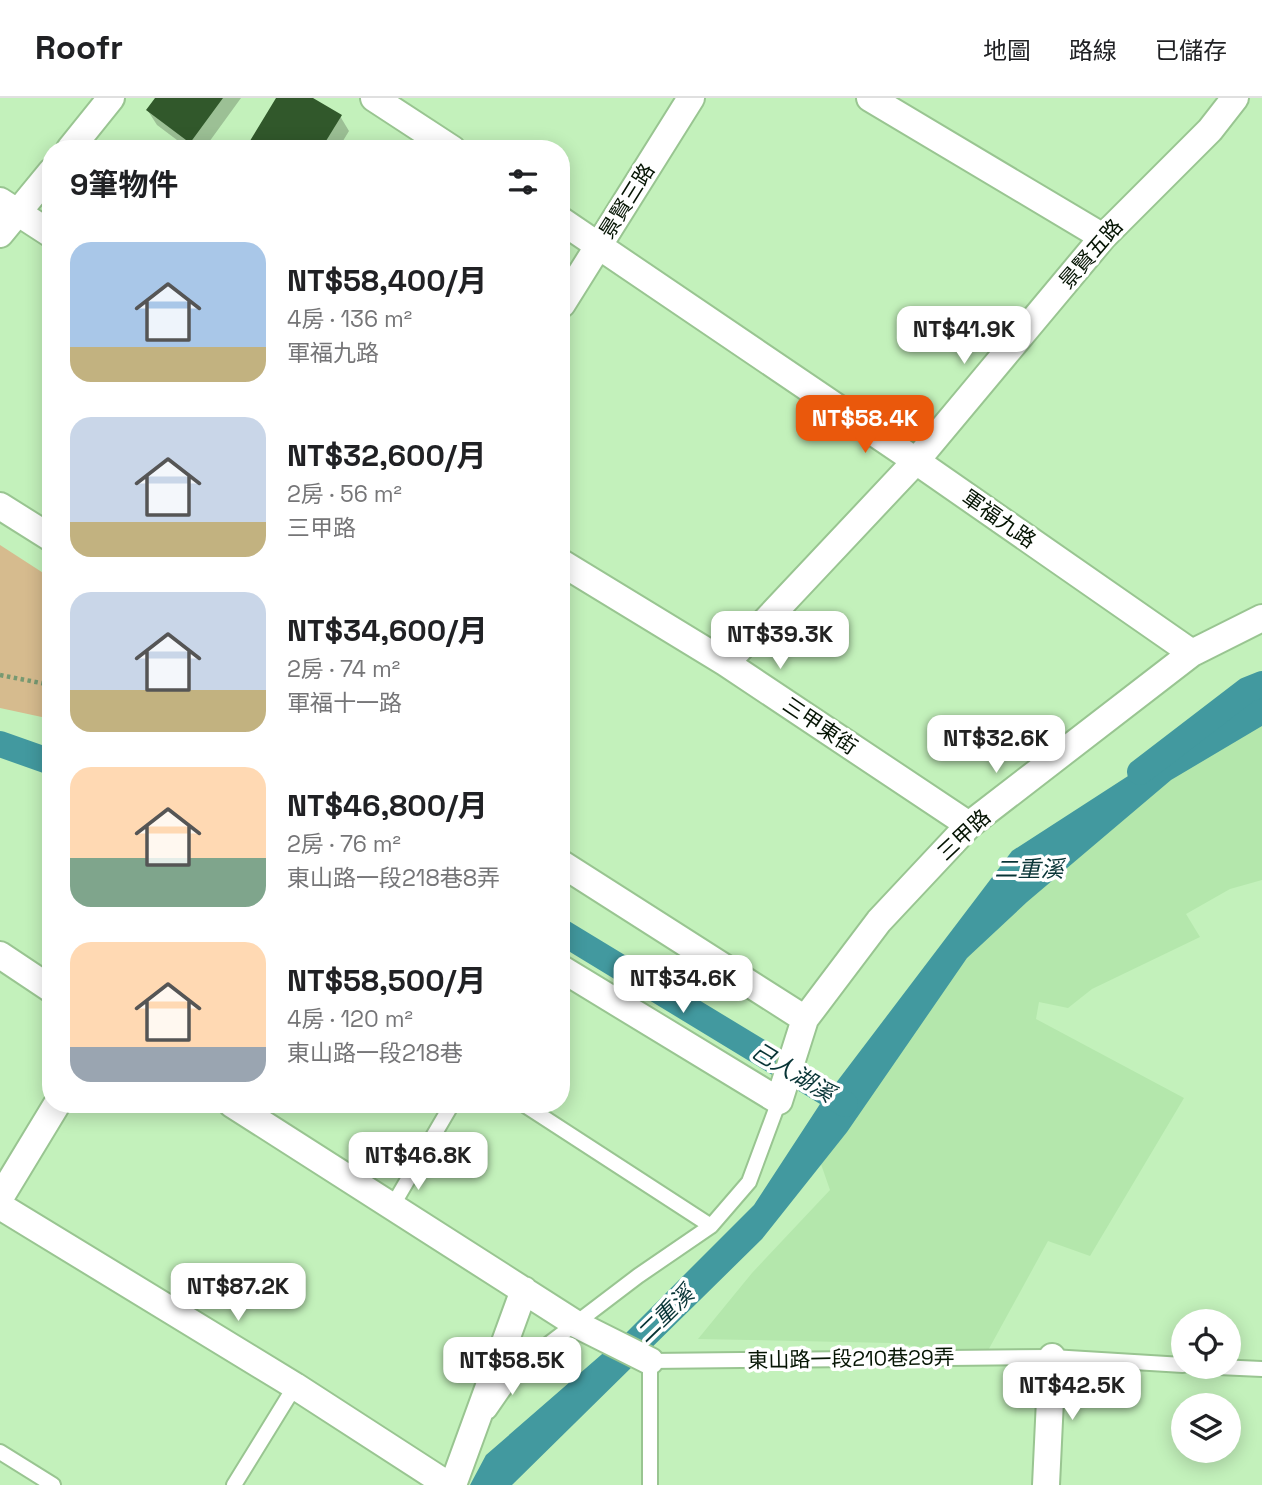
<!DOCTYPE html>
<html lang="zh-TW">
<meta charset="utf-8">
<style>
:root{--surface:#fff;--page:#f6f6f6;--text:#202124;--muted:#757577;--line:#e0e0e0;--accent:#ea580c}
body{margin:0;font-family:"Space Grotesk","Noto Sans TC",sans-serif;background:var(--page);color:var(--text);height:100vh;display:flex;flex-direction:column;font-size:26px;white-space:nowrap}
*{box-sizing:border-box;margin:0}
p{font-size:23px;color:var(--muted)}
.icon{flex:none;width:38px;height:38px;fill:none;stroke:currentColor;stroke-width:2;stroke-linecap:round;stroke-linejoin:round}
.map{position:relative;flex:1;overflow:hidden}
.sheet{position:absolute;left:42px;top:42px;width:528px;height:973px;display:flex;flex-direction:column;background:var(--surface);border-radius:28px;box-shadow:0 4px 18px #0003}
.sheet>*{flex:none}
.controls{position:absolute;left:1171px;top:1211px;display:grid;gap:14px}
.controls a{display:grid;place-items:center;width:70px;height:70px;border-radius:50%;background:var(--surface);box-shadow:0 4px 18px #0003;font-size:35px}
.price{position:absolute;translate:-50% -60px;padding:0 16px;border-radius:14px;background:#fff;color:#222;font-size:23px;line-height:46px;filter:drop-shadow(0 2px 4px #0008)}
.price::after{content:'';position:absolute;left:50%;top:42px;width:21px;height:16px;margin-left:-10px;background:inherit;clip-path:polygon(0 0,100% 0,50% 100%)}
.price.active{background:var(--accent);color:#fff}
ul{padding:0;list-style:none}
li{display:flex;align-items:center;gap:21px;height:175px;padding:0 28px}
li span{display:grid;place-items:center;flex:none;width:196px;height:140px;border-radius:21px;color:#555}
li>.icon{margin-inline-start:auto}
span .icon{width:84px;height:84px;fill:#fffc;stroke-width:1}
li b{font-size:30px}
h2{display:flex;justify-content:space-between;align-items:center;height:84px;padding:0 28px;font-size:30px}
header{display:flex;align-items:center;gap:42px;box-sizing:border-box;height:98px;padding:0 35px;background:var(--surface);border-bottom:2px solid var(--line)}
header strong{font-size:33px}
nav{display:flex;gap:38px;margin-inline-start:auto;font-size:24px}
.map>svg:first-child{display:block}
.built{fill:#b4e7ac}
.green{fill:#d6bb8e}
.water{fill:#42999f}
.shadow{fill:#0003}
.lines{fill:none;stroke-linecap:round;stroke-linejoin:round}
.canal{stroke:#42999f;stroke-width:26}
.building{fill:#31582b}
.service-casing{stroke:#99c591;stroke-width:18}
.minor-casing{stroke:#99c591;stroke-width:30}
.path{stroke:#779971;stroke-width:4.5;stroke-dasharray:3.5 3.5;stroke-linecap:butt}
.service{stroke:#fff;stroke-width:14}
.minor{stroke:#fff;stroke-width:26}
.labels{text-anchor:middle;stroke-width:7;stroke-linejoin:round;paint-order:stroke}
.street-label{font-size:21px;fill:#051403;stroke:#fff}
.water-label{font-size:23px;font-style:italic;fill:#083436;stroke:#fff}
</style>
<header>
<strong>Roofr</strong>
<nav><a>地圖</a><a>路線</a><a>已儲存</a></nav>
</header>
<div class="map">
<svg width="1262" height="1387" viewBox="0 0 1262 1387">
<rect width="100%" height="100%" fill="#c3f1bb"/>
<path class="built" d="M1262 605V782L1230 791 1186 816 1200 839 1092 891 1068 910 1039 904 1036 921 1184 1000 1090 1158 1048 1143 985 1258 891 1245 698 1241 752 1175 830 1092 814 1046 938 859Z"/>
<path class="green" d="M0 447 51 480V621L0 610Z"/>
<path class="water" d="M1262 596V628L1171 682 1027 804 967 860 847 1034 762 1141 512 1387H470L486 1357 624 1237 754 1107 820 1006 1012 753 1159 658Z"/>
<path class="shadow" d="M157 0H241L204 51H189L157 27 148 13Z
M278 0H310L340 18 349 33 338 51H247Z"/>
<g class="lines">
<path class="canal" d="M0 646 51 664
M1140 674 1247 592 1262 586
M562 834 845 1006"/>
</g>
<path class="building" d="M155 0H223L190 45 146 12Z
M276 0H313L342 17 321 51H245Z"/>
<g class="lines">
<g class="service-casing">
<path id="service" d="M523 1006 711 1128
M393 1107 452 1006
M1218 1269 1262 1271
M489 1313 521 1267 638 1178 711 1128 749 1084 779 1003
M0 1354 53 1387
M234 1387 295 1288
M650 1387V1263L1052 1259 1183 1267"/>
</g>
<g class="minor-casing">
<path id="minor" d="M374 0 452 51
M870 0 1103 139
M70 51 111 0
M0 103 51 136
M562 123 916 363 1192 555
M0 136 51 74
M562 206 691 0
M0 408 51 440
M562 465 726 565 969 727
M726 565 916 363 1103 139 1210 32 1235 0
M562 766 805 921
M0 857 51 891
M562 871 779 1003 805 921 879 823 969 727 1192 555 1262 520
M232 1006 576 1226 650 1263
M0 1100 57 1006
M0 1108 295 1288 448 1387
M453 1387 524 1192
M1046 1387 1052 1259"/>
</g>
<path class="path" d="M0 577 51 587"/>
<use href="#service" class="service"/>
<use href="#minor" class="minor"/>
</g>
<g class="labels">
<g class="street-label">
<text transform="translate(627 103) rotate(-58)" y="7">景賢三路</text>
<text transform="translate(1091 156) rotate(-49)" y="7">景賢五路</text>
<text transform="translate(999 421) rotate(35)" y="7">軍福九路</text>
<text transform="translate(820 628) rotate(34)" y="7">三甲東街</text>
<text transform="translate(964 737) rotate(-43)" y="7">三甲路</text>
<text transform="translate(851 1261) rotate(-1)" y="7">東山路一段210巷29弄</text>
</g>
<g class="water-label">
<text x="1029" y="779">二重溪</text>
<text transform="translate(793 974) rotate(31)" y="8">己人湖溪</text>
<text transform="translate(665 1216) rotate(-44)" y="8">二重溪</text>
</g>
</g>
</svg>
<div class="controls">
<a><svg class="icon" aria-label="locate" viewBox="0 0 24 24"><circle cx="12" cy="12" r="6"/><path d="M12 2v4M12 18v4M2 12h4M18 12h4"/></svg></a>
<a><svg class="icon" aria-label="layers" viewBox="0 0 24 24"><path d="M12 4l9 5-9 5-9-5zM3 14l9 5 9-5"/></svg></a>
</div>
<b class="price" style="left:964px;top:268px">NT$41.9K</b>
<b class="price active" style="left:865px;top:357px">NT$58.4K</b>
<b class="price" style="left:780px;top:573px">NT$39.3K</b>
<b class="price" style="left:996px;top:677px">NT$32.6K</b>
<b class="price" style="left:683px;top:917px">NT$34.6K</b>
<b class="price" style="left:418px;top:1094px">NT$46.8K</b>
<b class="price" style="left:238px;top:1225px">NT$87.2K</b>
<b class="price" style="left:512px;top:1299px">NT$58.5K</b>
<b class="price" style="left:1072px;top:1324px">NT$42.5K</b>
<section class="sheet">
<h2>9筆物件<svg class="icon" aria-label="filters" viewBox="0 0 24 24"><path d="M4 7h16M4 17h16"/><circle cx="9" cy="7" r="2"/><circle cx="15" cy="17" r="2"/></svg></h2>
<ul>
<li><span style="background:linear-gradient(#a9c7e8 75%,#c2b280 0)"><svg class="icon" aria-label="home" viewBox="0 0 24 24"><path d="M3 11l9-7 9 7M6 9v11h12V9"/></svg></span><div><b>NT$58,400/月</b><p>4房 · 136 m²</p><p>軍福九路</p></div></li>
<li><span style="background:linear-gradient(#c9d6e8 75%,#c2b280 0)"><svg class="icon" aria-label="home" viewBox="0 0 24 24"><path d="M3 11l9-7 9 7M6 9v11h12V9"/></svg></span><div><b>NT$32,600/月</b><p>2房 · 56 m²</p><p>三甲路</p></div></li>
<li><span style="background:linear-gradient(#c9d6e8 70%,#c2b280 0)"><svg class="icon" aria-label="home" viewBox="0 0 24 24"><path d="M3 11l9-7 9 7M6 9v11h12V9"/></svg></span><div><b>NT$34,600/月</b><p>2房 · 74 m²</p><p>軍福十一路</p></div></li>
<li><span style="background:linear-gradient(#ffd9b3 65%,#7fa58c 0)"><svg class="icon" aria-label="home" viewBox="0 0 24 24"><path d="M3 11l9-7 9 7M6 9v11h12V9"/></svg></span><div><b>NT$46,800/月</b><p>2房 · 76 m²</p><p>東山路一段218巷8弄</p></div></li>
<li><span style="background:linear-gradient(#ffd9b3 75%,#9aa5b1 0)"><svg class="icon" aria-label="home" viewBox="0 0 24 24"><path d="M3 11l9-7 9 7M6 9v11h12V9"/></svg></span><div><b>NT$58,500/月</b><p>4房 · 120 m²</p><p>東山路一段218巷</p></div></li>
</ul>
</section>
</div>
